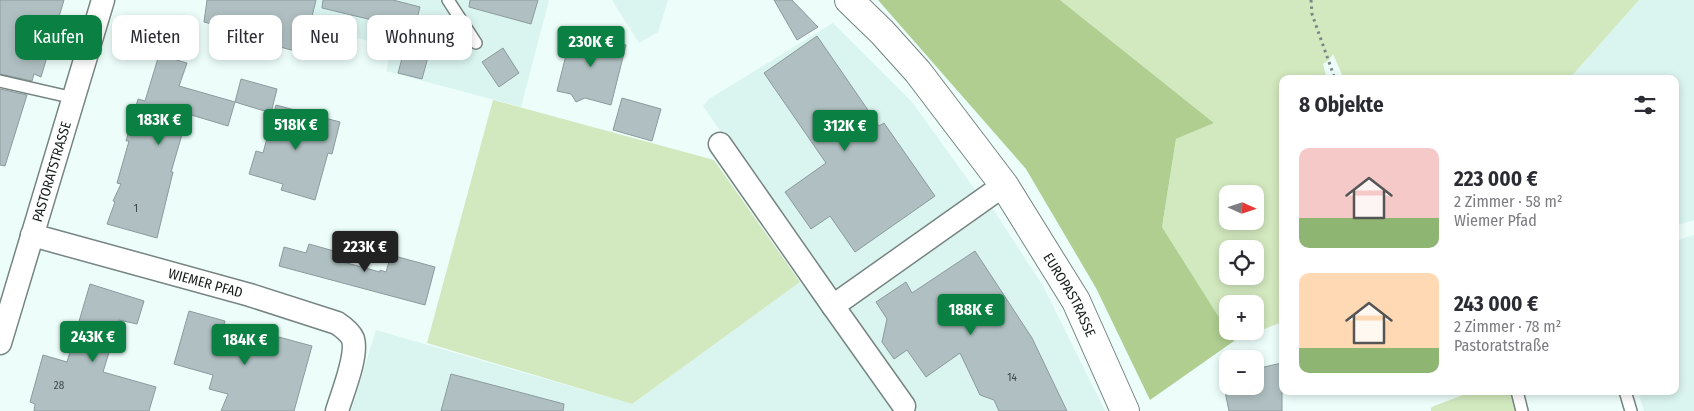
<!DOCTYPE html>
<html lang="de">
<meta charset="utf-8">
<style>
:root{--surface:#fff;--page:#f2f2f3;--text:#2b2b33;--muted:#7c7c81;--accent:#0b8043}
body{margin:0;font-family:"Fira Sans Condensed",sans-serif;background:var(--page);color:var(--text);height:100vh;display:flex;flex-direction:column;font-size:19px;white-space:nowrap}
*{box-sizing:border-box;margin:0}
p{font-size:16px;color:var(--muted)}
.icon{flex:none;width:28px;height:28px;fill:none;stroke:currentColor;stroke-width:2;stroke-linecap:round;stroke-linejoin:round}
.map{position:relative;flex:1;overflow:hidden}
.drawer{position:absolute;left:1279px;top:75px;width:400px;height:320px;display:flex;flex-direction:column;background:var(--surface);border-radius:10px;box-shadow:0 2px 8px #0003}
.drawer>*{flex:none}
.banner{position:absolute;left:15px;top:15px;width:475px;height:45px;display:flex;gap:10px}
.needle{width:32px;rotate:93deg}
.buttons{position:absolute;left:1219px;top:185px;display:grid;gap:10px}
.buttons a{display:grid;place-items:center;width:45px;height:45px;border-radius:10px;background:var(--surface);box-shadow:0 2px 8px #0003;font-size:25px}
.price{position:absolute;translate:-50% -42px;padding:0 11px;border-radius:5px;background:var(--accent);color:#fff;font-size:16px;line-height:32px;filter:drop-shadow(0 1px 2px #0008)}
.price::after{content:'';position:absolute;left:50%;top:30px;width:15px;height:11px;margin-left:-8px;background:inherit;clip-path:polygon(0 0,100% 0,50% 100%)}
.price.on{background:#222;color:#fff}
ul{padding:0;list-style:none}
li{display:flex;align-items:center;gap:15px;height:125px;padding:0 20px}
li span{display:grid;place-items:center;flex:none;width:140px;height:100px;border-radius:10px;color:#555}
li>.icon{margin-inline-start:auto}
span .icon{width:60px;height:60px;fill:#fffc;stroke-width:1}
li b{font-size:21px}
h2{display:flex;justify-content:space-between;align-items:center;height:60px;padding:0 20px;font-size:21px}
.chip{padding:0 18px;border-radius:10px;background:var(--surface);box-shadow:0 2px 8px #0003;font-size:18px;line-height:45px}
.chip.on{background:var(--accent);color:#fff}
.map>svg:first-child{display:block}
.built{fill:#daf4ef}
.green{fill:#d2e8be;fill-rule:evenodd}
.forest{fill:#afce90}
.building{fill:#b0c0c2;stroke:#8b9a9d}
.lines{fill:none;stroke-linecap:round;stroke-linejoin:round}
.lane-casing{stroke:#768582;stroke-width:14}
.street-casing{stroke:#768582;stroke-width:25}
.secondary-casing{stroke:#768582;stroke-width:30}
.path{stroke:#7c8785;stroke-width:3;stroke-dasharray:2.5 4;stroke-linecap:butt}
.lane{stroke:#fff;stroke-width:11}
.street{stroke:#fff;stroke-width:22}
.secondary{stroke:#fff;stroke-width:28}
.labels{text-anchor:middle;stroke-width:4.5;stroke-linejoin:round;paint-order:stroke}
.number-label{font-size:11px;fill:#3d4646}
.street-label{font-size:14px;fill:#171d1c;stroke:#fff}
</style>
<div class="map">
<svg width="1694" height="411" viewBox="0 0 1694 411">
<rect width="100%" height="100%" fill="#ecfdfa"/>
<path class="built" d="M206 0H549L521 107 386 71 392 47Z
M612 0H668L658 32 639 43Z
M1639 0H1694V220L1675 226V79H1569Z
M833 23 912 102 976 191 834 294 703 106 709 99Z
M991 206 1043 286 1105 411H351L376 330 632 404 800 282 828 317Z
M1694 235V411H1644L1638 391H1675V241Z"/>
<path class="green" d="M1060 0H1639L1569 79H1344L1333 54 1329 60 1323 64 1327 79H1282V322L1234 341 1228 331H1255V304H1228L1227 330 1162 227 1176 139 1214 123ZM1228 194H1255V221H1228ZM1228 249H1255V276H1228Z
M493 100 714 160 800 282 632 404 427 343Z
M1474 391H1510L1516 411H1431V408L1434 406Z"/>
<path class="forest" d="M878 0H1060L1214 123 1176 139 1162 227 1234 341 1150 400 1096 288 1026 169Z"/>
<path class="building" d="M0 0H64L41 77 34 74 32 81 0 74Z
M207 0H316L303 53 242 37 243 32 204 22Z
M323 0H393L420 7 414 30 322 8Z
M470 0H538L531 24 469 7Z
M774 0H792L818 27 797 40Z
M572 31 587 34 595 31 600 38 626 45 611 105 585 98 576 102 571 94 557 91Z
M817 36 879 126 884 123 935 196 855 252 830 216 811 229 785 192 826 163 764 73Z
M503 48 519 73 499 87 482 62Z
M404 51 428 57 422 79 398 73Z
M159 55 187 63 179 86 235 102 228 126 188 114 171 172H173L157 238 107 224 115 202 113 201 121 184 117 183 129 141H126L138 99 145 101Z
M241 79 277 89 271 113 235 102Z
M0 89 27 95 5 166 0 165Z
M622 98 661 109 652 141 613 130Z
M276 105 340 122 332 154 328 153 315 200 281 190 283 184 249 174 256 151 263 153Z
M309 244 334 251 332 259 380 272V270L386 272 391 255 435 267 425 305 279 266 284 247 306 253Z
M975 251 1032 338 1067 411H999L994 400 980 395 960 353 926 377 907 350 894 359 882 342 887 319 876 302 906 282 912 293Z
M90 284 144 301 137 324 119 320 103 372 156 387 149 411H34L35 404 30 402 43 355 67 362Z
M189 311 225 321 222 333 261 345 264 333 312 346 294 411H221L228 394 209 389 213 375 174 364Z
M1282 363V411H1229L1222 377 1228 376V386H1255V369Z
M451 374 564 404 563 411H441Z"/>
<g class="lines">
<g class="lane-casing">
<path id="lane" d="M448 0 476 43
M0 81 74 98
M1517 391 1522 411
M1625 391 1631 411"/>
</g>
<g class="street-casing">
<g id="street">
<path d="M720 144 833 306"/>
<path id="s1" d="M32 235 250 295 337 323C343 327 350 332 353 339 358 356 342 394 337 411"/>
<path id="s2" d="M0 343 103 0"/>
<path d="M904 406 833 306 1004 185"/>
</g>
</g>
<g class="secondary-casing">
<g id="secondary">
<path id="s3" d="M849 0 882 32 918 72 1004 185 1076 301 1125 411"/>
</g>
</g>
<path class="path" d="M1311 0 1312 14 1335 79"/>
<use href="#lane" class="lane"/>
<use href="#street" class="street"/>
<use href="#secondary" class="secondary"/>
</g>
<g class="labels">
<g class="number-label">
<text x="136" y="212">1</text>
<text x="1012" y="381">14</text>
<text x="59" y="389">28</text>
</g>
<g class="street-label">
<text dy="5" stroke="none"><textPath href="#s2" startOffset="179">PASTORATSTRASSE</textPath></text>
<text dy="5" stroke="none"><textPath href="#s1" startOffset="180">WIEMER PFAD</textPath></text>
<text dy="5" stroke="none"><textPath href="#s3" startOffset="370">EUROPASTRASSE</textPath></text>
</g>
</g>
</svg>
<div class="buttons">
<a><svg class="needle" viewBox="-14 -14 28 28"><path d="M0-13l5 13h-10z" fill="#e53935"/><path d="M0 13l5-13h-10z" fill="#7c7c81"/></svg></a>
<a><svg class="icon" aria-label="locate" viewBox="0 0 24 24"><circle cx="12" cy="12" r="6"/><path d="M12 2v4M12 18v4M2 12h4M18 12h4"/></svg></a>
<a>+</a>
<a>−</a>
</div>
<b class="price" style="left:591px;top:68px">230K €</b>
<b class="price" style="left:159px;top:146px">183K €</b>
<b class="price" style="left:296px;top:151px">518K €</b>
<b class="price" style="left:845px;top:152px">312K €</b>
<b class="price on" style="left:365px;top:273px">223K €</b>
<b class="price" style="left:971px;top:336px">188K €</b>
<b class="price" style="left:93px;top:363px">243K €</b>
<b class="price" style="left:245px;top:366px">184K €</b>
<div class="banner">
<a class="chip on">Kaufen</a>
<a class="chip">Mieten</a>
<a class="chip">Filter</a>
<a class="chip">Neu</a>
<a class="chip">Wohnung</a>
</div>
<section class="drawer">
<h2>8 Objekte<svg class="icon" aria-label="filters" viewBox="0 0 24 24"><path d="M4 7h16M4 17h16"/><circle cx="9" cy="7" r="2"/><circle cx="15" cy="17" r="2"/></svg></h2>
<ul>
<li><span style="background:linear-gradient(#f6c9c9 70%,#8fb573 0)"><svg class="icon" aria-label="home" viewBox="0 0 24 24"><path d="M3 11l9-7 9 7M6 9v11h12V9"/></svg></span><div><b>223 000 €</b><p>2 Zimmer · 58 m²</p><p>Wiemer Pfad</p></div></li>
<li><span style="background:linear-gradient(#ffd9b3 75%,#8fb573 0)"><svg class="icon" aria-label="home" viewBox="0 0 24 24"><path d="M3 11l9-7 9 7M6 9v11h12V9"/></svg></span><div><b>243 000 €</b><p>2 Zimmer · 78 m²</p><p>Pastoratstraße</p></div></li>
</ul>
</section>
</div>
